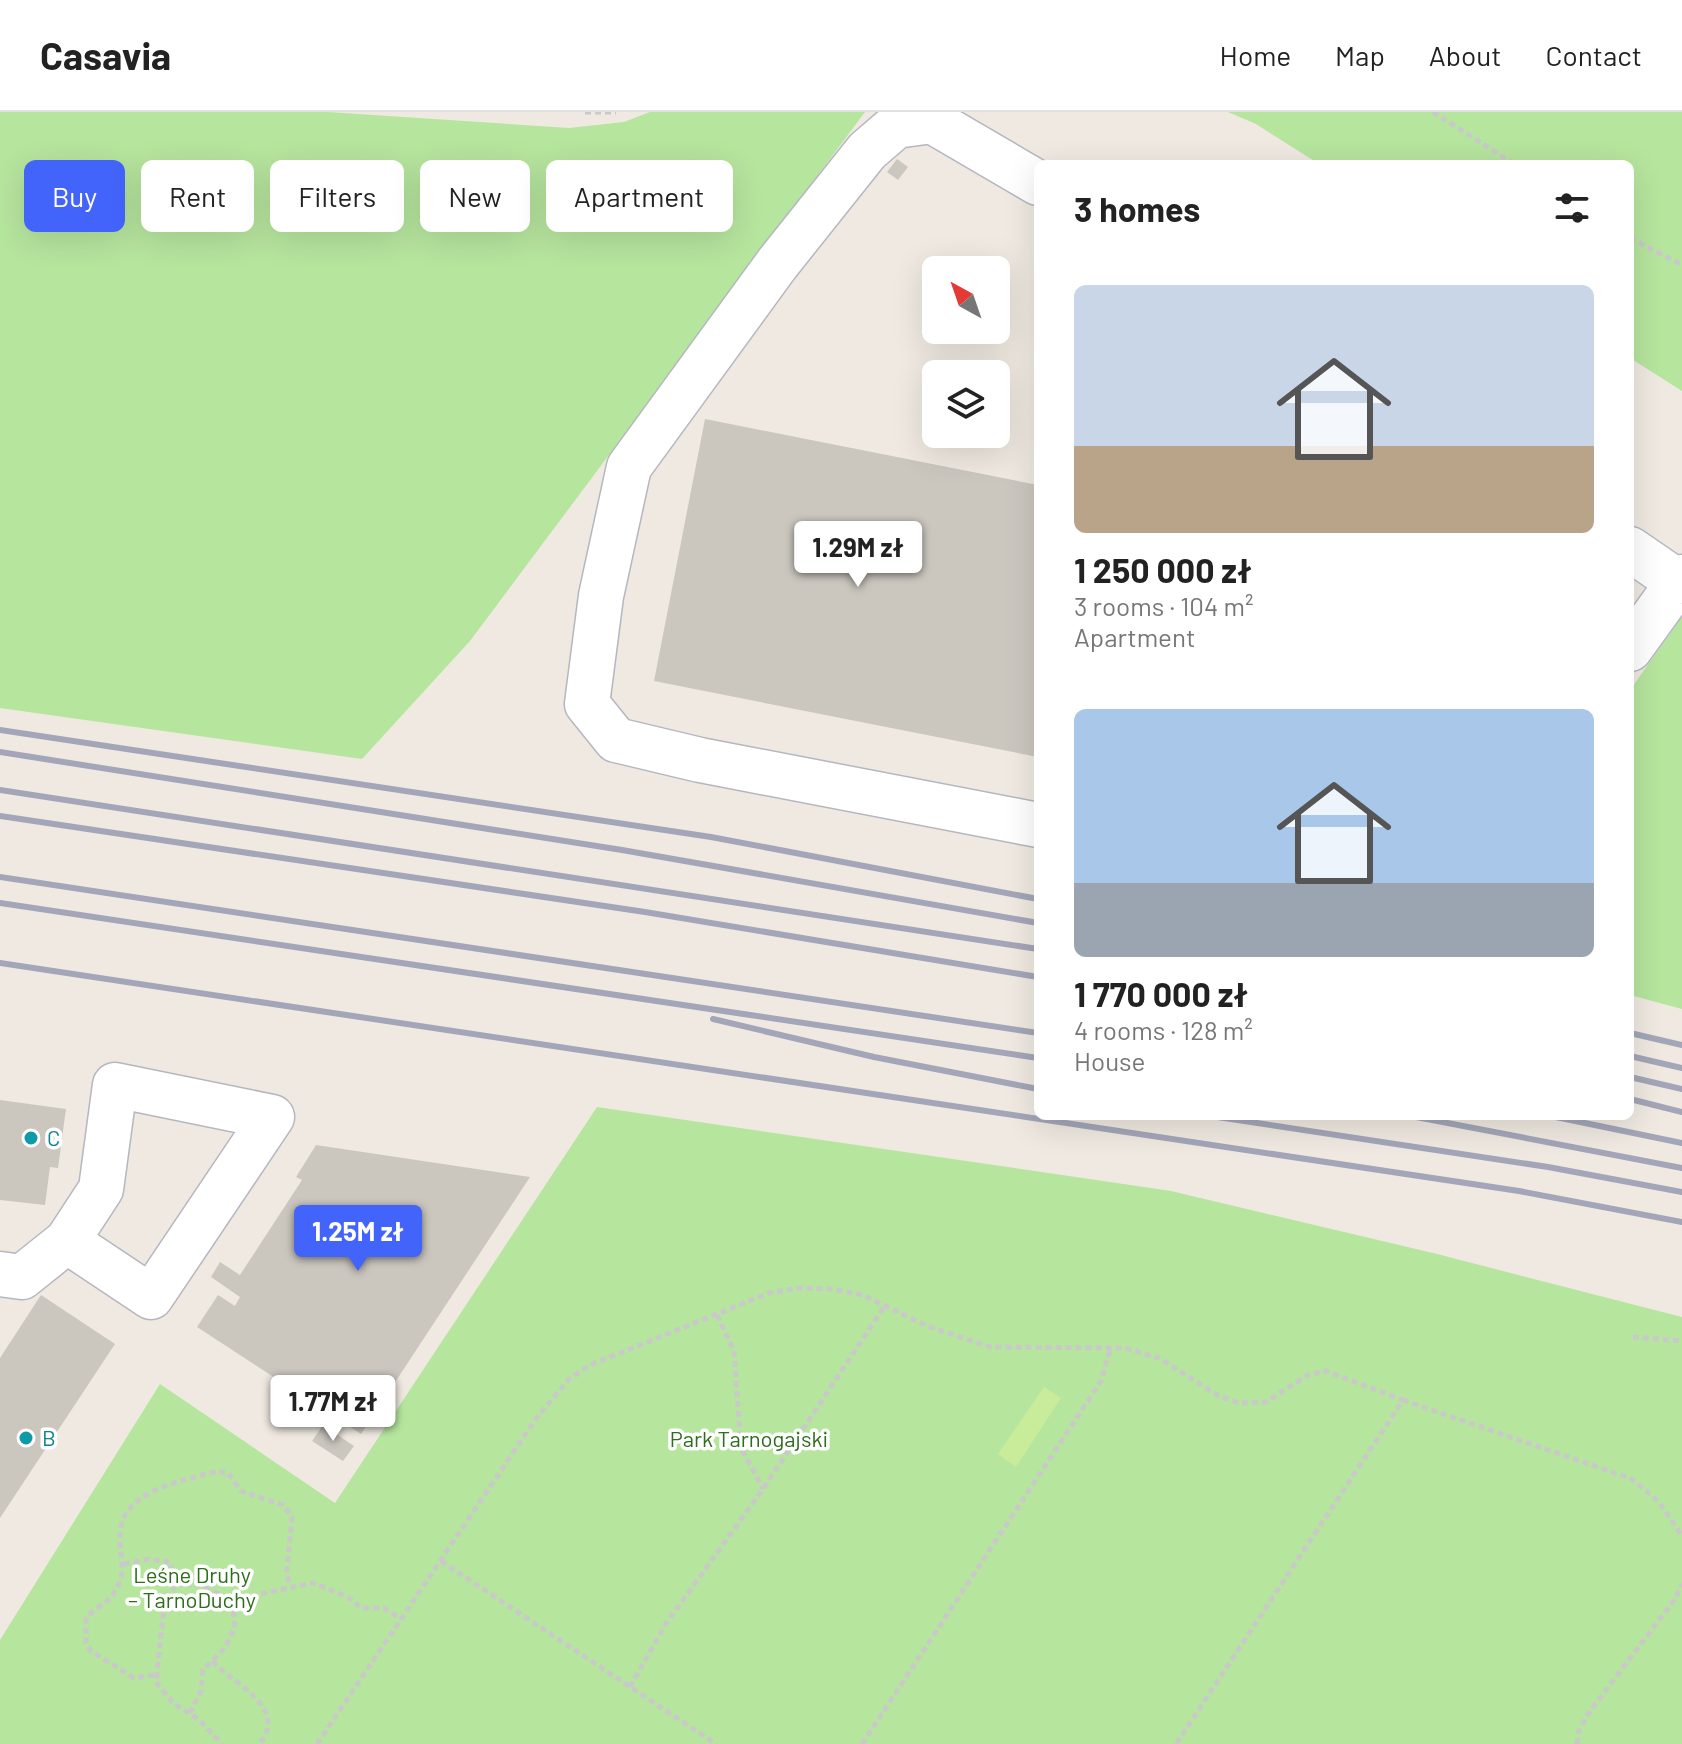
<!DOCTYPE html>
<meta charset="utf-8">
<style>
:root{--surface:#fff;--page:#f2f2f2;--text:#222;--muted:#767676;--line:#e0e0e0;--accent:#4264fb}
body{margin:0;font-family:Barlow,sans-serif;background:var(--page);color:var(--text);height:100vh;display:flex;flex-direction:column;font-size:30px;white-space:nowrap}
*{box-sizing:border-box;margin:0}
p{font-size:26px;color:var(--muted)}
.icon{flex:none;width:44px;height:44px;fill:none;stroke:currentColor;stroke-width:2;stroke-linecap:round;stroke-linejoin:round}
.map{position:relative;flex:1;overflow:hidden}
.sheet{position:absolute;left:1034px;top:48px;width:600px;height:960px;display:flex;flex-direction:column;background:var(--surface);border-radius:12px;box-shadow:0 8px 32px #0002}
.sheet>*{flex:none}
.hud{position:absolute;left:24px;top:48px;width:760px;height:72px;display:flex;gap:16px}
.needle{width:52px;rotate:320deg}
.fabs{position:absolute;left:922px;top:144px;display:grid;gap:16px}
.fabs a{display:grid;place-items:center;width:88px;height:88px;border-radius:12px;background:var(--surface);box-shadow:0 8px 32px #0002;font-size:40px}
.price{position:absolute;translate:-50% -68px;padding:0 18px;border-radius:8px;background:#fff;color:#222;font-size:26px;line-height:52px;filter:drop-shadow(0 2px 4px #0008)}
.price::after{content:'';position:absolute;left:50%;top:48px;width:24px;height:18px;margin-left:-12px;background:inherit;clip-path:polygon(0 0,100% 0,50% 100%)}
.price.selected{background:var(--accent);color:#fff}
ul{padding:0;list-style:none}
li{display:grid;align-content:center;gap:16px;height:424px;padding:0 40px}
li span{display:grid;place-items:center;height:248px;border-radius:12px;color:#555}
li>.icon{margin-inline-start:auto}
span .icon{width:144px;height:144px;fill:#fffc;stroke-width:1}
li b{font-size:34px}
h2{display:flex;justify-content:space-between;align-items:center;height:96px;padding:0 40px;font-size:34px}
.chip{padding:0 28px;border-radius:12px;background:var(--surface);box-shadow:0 8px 32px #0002;font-size:28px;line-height:72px}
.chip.selected{background:var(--accent);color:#fff}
header{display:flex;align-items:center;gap:48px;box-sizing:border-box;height:112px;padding:0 40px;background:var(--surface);border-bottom:2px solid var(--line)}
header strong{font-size:38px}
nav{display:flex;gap:44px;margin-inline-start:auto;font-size:28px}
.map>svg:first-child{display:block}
.green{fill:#b6e59e}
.pitch{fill:#c9ec9a}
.building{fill:#cbc7bf}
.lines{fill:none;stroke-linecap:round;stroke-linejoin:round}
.minor-casing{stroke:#b4b7c1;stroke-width:47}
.path{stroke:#c9c9c9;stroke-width:5;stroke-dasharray:6 4;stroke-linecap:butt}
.minor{stroke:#fff;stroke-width:44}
.rail{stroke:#a3a6b8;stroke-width:6}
.culture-dot{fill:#0f9aa8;stroke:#fff;stroke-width:3}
.labels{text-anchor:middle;stroke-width:7;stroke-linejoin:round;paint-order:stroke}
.culture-label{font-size:22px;fill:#0d838f;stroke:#fff;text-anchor:start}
.park-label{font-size:22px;fill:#2c6e1b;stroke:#fff}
</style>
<header>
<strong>Casavia</strong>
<nav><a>Home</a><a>Map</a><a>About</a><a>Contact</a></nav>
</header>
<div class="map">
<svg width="1682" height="1632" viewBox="0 0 1682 1632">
<rect width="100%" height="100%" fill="#efe9e1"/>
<path class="green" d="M0 0H328L569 16 624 10 650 0H865L470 529 362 647 0 596Z
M1228 0H1682V279L1630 246V52H1319L1256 12Z
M1682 505V897L1630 883V578Z
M597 995 1171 1079 1433 1141 1682 1205V1632H0V1528L160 1272 335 1391Z"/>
<path class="pitch" d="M1044 1275 1061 1286 1016 1355 998 1342Z"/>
<path class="building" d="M897 47 908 55 898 68 887 60Z
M705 307 1038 373V645L654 569Z
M0 988 66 997 58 1056 50 1055 45 1093 0 1088Z
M316 1033 530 1065 361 1322 197 1215 218 1183 235 1194 240 1185 211 1165 220 1150 240 1163 302 1068 296 1065Z
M41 1183 115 1232 0 1406V1246Z
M323 1313 354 1334 343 1349 312 1329Z"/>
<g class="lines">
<g class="minor-casing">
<path id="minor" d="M1038 71 932 9 896 14 867 39 777 152 629 355 601 484 587 592 616 628 700 648 1038 713
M1630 437 1678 470
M1630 537 1682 465
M0 1162 22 1165 67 1129 101 1077 115 973 272 1005 151 1185 67 1129"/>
</g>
<path class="path" d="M585 0H616
M1433 0 1514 52
M1630 126 1682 153
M717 1203 734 1239 741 1336 763 1377
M1633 1225 1682 1229
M1403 1288 1632 1367 1659 1390 1682 1424
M441 1449 716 1632
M124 1452 149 1447 170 1450 175 1472 163 1504 156 1570 173 1591 199 1608 222 1632
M175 1472 199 1473 232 1488 313 1471 348 1485 361 1496H384L401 1507
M213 1549C234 1574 288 1593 260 1632
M154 1563 134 1566 91 1539 86 1531V1506C94 1496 107 1492 114 1481 126 1463 121 1448 120 1428 117 1378 181 1370 217 1359L228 1361 241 1379 283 1393 292 1405 287 1458 289 1474
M630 1575 665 1513 763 1377 884 1195
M190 1601 201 1579 203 1558 225 1536 235 1515 232 1488
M317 1632 535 1308 569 1267 590 1253 769 1181 800 1176 832 1177 863 1183 927 1214 990 1235 1125 1236 1159 1246 1217 1283 1239 1291 1266 1290 1308 1263 1326 1259 1403 1288 1176 1632
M862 1632 1101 1269 1111 1235
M1577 1632 1579 1618 1590 1599 1675 1487 1682 1472"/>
<use href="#minor" class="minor"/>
<path class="rail" d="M0 618 711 725 1038 787
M0 640 622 738 1038 811
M0 678 1038 837
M0 704 645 800 1038 865
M0 765 1038 921
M0 791 1038 946
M0 851 1519 1079 1682 1110
M713 907 874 945 1038 977
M1630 921 1682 933
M1630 944 1682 956
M1630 965 1682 977
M1630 987 1682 1000
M1211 1004 1548 1055 1682 1080
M1411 1004 1682 1056
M1551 1004 1682 1031"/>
</g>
<g class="culture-dot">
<circle cx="31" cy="1026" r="8"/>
<circle cx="26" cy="1326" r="8"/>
</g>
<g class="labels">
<g class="culture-label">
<text x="47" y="1034">C</text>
<text x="42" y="1334">B</text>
</g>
<g class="park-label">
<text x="749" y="1335">Park Tarnogajski</text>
<text x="192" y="1471">Leśne Druhy<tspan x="192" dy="25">– TarnoDuchy</tspan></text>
</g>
</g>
</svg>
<div class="fabs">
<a><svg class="needle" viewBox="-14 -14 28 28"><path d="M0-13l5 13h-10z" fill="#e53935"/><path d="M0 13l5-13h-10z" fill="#767676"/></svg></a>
<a><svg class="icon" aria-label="layers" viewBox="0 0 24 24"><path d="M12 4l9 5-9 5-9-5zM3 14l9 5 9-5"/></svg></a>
</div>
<b class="price" style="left:858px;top:477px">1.29M zł</b>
<b class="price selected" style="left:358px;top:1161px">1.25M zł</b>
<b class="price" style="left:333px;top:1331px">1.77M zł</b>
<div class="hud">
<a class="chip selected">Buy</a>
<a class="chip">Rent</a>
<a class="chip">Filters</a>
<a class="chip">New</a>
<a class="chip">Apartment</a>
</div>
<section class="sheet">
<h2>3 homes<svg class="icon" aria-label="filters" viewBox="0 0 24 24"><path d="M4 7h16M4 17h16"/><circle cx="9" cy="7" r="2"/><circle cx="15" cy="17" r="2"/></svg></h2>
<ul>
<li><span style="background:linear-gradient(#c9d6e8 65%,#b9a48a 0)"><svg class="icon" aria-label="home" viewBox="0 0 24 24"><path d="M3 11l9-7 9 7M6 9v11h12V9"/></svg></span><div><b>1 250 000 zł</b><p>3 rooms · 104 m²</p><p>Apartment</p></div></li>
<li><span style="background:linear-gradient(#a9c7e8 70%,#9aa5b1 0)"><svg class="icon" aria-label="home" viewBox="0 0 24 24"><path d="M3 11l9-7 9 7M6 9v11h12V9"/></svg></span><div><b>1 770 000 zł</b><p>4 rooms · 128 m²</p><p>House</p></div></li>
</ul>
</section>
</div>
